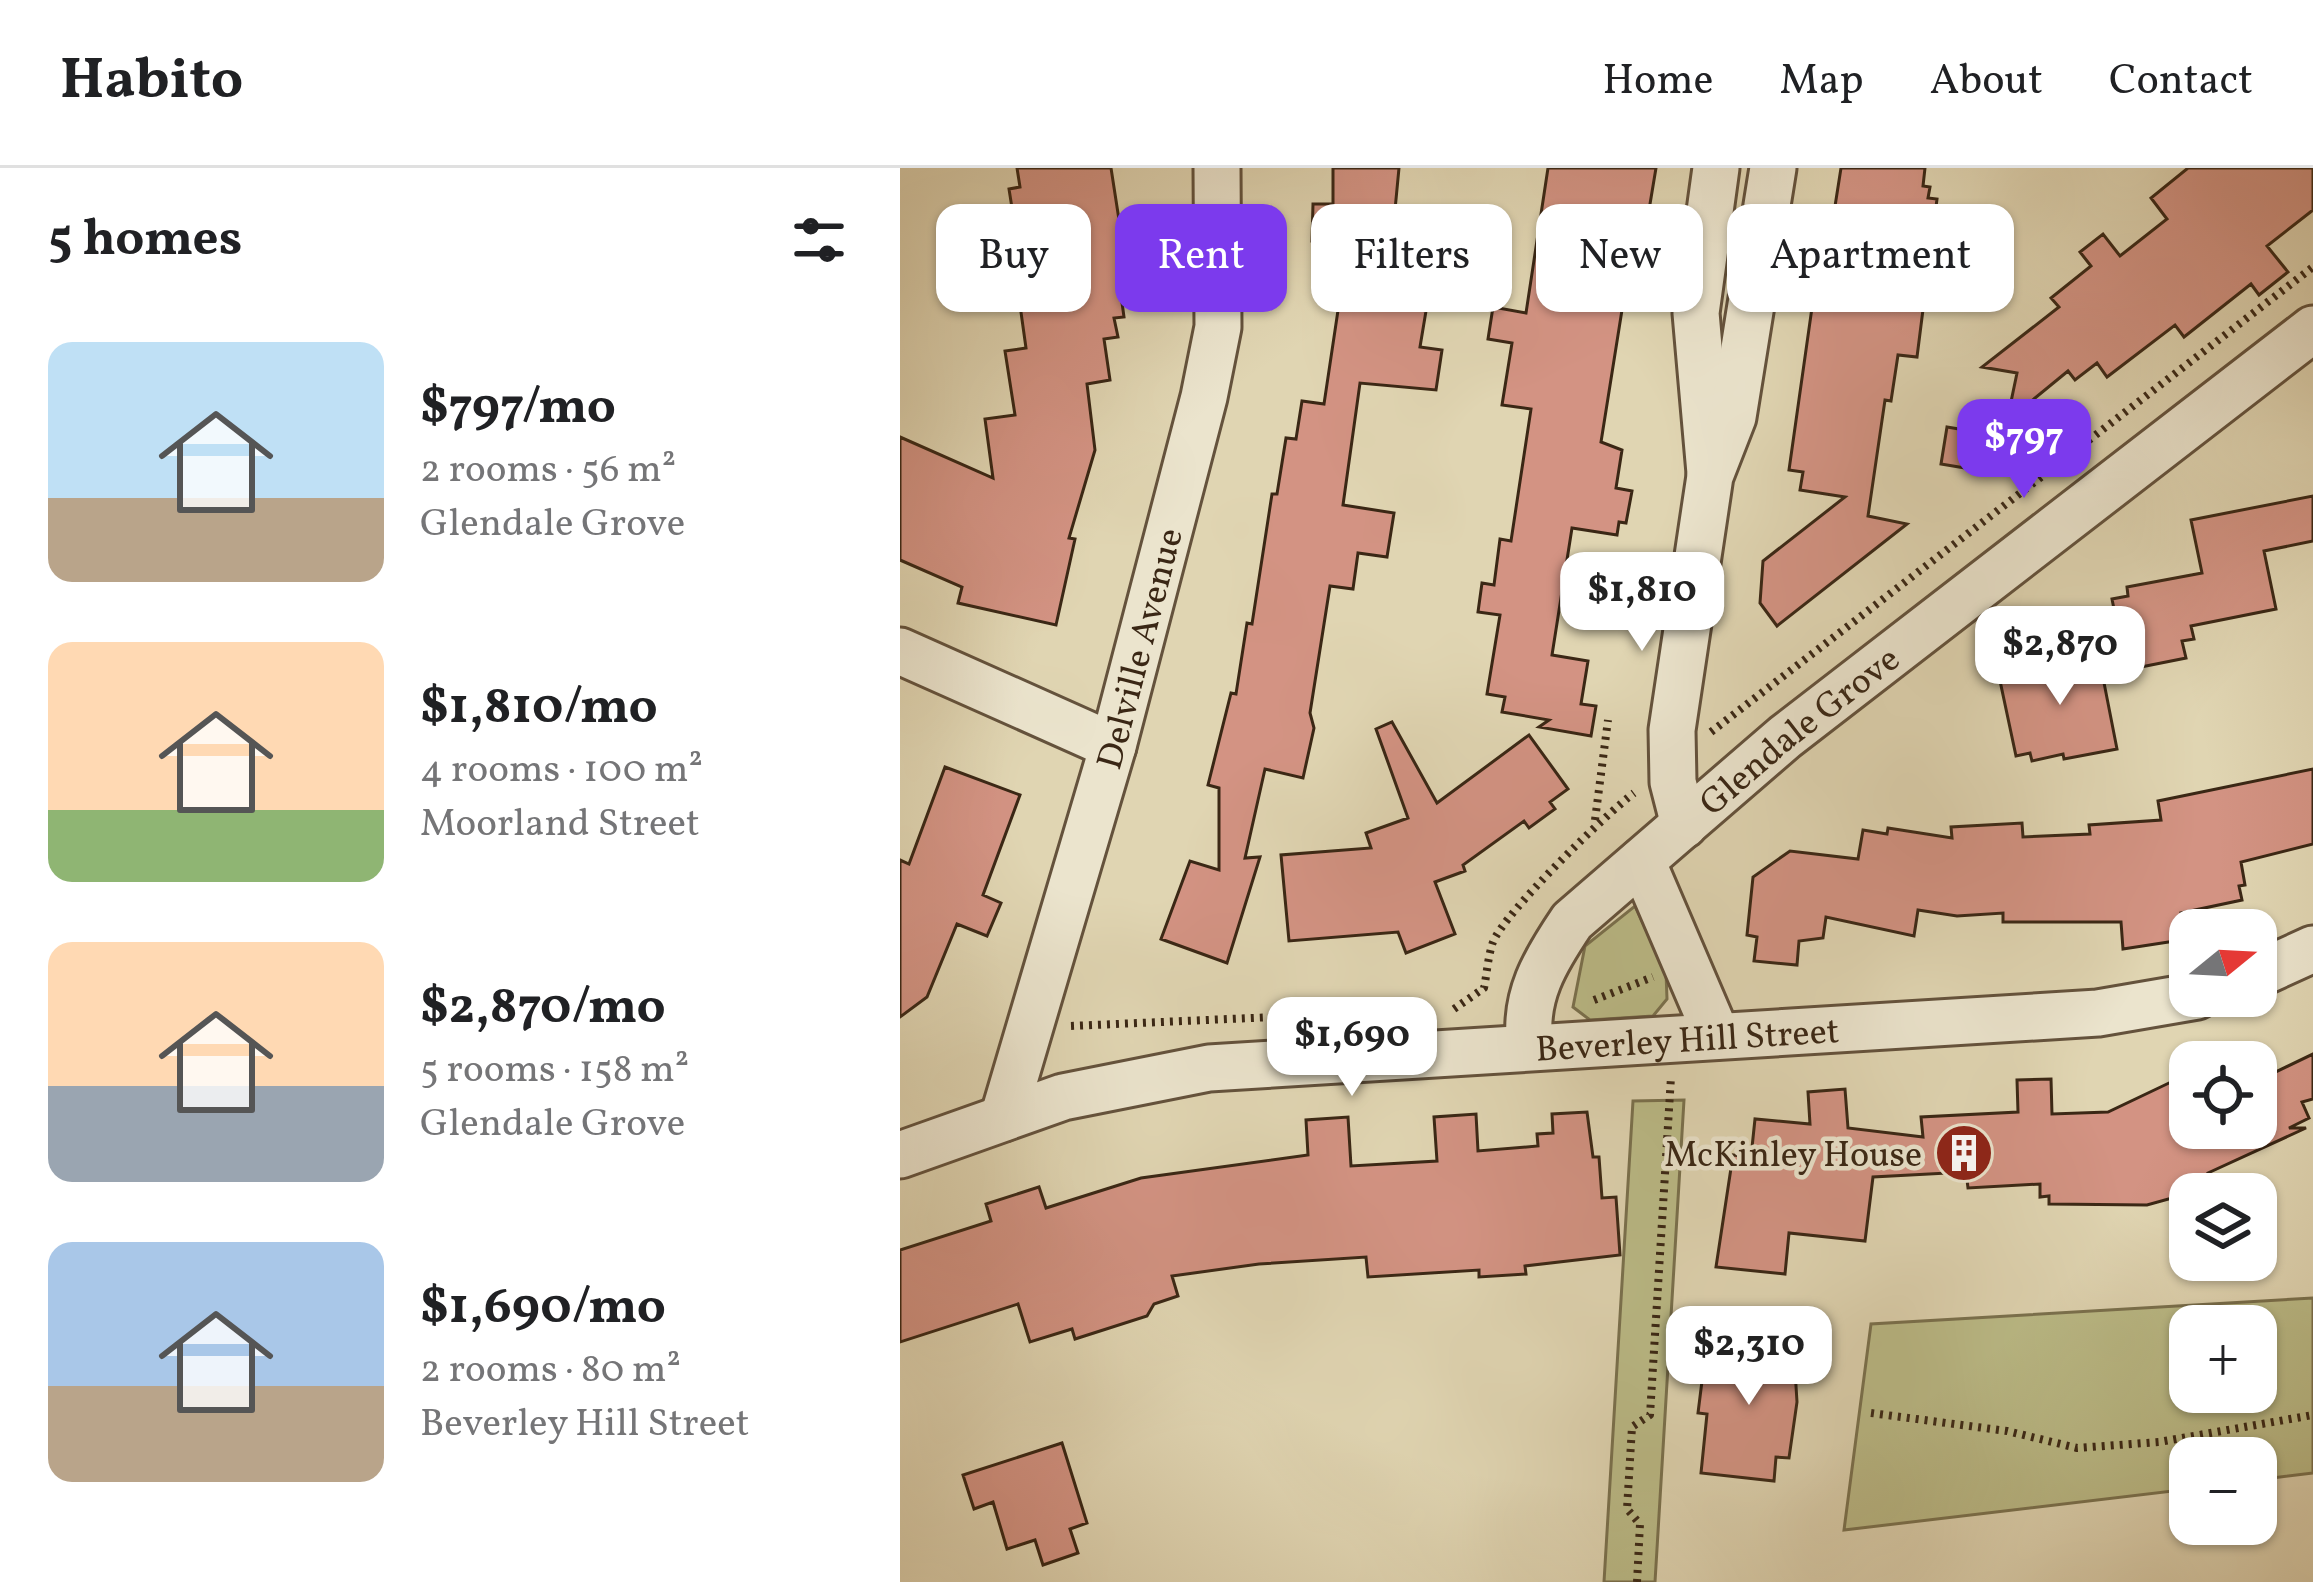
<!DOCTYPE html>
<meta charset="utf-8">
<style>
:root{--surface:#fff;--page:#f2f2f2;--text:#202124;--muted:#757577;--line:#e0e0e0;--accent:#7c3aed}
body{margin:0;font-family:Vollkorn,serif;background:var(--page);color:var(--text);height:100vh;display:flex;flex-direction:column;font-size:45px;white-space:nowrap}
*{box-sizing:border-box;margin:0}
p{font-size:39px;color:var(--muted)}
.icon{flex:none;width:66px;height:66px;fill:none;stroke:currentColor;stroke-width:2;stroke-linecap:round;stroke-linejoin:round}
.map{position:relative;flex:1;overflow:hidden}
.sheet{display:flex;flex-direction:column;background:var(--surface);width:900px}
.sheet>*{flex:none}
.guide{position:absolute;left:36px;top:36px;width:1140px;height:108px;display:flex;gap:24px}
.needle{width:78px;rotate:72deg}
.tools{position:absolute;left:1269px;top:741px;display:grid;gap:24px}
.tools a{display:grid;place-items:center;width:108px;height:108px;border-radius:24px;background:var(--surface);box-shadow:0 3px 9px #0004;font-size:60px}
.price{position:absolute;translate:-50% -102px;padding:0 27px;border-radius:24px;background:#fff;color:#222;font-size:39px;line-height:78px;filter:drop-shadow(0 3px 6px #0008)}
.price::after{content:'';position:absolute;left:50%;top:72px;width:36px;height:27px;margin-left:-18px;background:inherit;clip-path:polygon(0 0,100% 0,50% 100%)}
.price.on{background:var(--accent);color:#fff}
ul{padding:0;list-style:none}
li{display:flex;align-items:center;gap:36px;height:300px;padding:0 48px}
li span{display:grid;place-items:center;flex:none;width:336px;height:240px;border-radius:24px;color:#555}
li>.icon{margin-inline-start:auto}
span .icon{width:144px;height:144px;fill:#fffc;stroke-width:1}
li b{font-size:51px}
h2{display:flex;justify-content:space-between;align-items:center;height:144px;padding:0 48px;font-size:51px}
.tag{padding:0 42px;border-radius:24px;background:var(--surface);box-shadow:0 3px 9px #0004;font-size:42px;line-height:108px}
.tag.on{background:var(--accent);color:#fff}
header{display:flex;align-items:center;gap:72px;box-sizing:border-box;height:168px;padding:0 60px;background:var(--surface);border-bottom:3px solid var(--line)}
header strong{font-size:57px}
nav{display:flex;gap:66px;margin-inline-start:auto;font-size:42px}
main{display:flex;flex:1;min-height:0}
.map>svg:first-child{display:block}
.green{fill:#bbbb87;stroke:#7a714e;stroke-width:3;fill-rule:evenodd}
.building{fill:#d39383;stroke:#3a2715;stroke-width:3}
.lines{fill:none;stroke-linecap:round;stroke-linejoin:round}
.minor-casing{stroke:#64523c;stroke-width:51}
.path{stroke:#3a2715;stroke-width:8;stroke-dasharray:3 6;stroke-linecap:butt}
.minor{stroke:#ebe4cd;stroke-width:45}
.labels{text-anchor:middle;stroke-width:9;stroke-linejoin:round;paint-order:stroke}
.street-label{font-size:36px;fill:#3a2715;stroke:#ebe4cd}
.poi-label{font-size:36px;fill:#3a2715;stroke:#ebe4cd;text-anchor:end}
</style>
<header>
<strong>Habito</strong>
<nav><a>Home</a><a>Map</a><a>About</a><a>Contact</a></nav>
</header>
<main>
<section class="sheet">
<h2>5 homes<svg class="icon" aria-label="filters" viewBox="0 0 24 24"><path d="M4 7h16M4 17h16"/><circle cx="9" cy="7" r="2"/><circle cx="15" cy="17" r="2"/></svg></h2>
<ul>
<li><span style="background:linear-gradient(#bfe0f5 65%,#b9a48a 0)"><svg class="icon" aria-label="home" viewBox="0 0 24 24"><path d="M3 11l9-7 9 7M6 9v11h12V9"/></svg></span><div><b>$797/mo</b><p>2 rooms · 56 m²</p><p>Glendale Grove</p></div></li>
<li><span style="background:linear-gradient(#ffd9b3 70%,#8fb573 0)"><svg class="icon" aria-label="home" viewBox="0 0 24 24"><path d="M3 11l9-7 9 7M6 9v11h12V9"/></svg></span><div><b>$1,810/mo</b><p>4 rooms · 100 m²</p><p>Moorland Street</p></div></li>
<li><span style="background:linear-gradient(#ffd9b3 60%,#9aa5b1 0)"><svg class="icon" aria-label="home" viewBox="0 0 24 24"><path d="M3 11l9-7 9 7M6 9v11h12V9"/></svg></span><div><b>$2,870/mo</b><p>5 rooms · 158 m²</p><p>Glendale Grove</p></div></li>
<li><span style="background:linear-gradient(#a9c7e8 60%,#b9a48a 0)"><svg class="icon" aria-label="home" viewBox="0 0 24 24"><path d="M3 11l9-7 9 7M6 9v11h12V9"/></svg></span><div><b>$1,690/mo</b><p>2 rooms · 80 m²</p><p>Beverley Hill Street</p></div></li>
</ul>
</section>
<div class="map">
<svg width="1413" height="1414" viewBox="0 0 1413 1414">
<rect width="100%" height="100%" fill="#e0d5b2"/>
<filter id="stains"><feTurbulence type="fractalNoise" baseFrequency=".00167" numOctaves="4"/><feColorMatrix values="0 0 0 0 .2 0 0 0 0 .09 0 0 0 0 .02 0 0 0 .5 -.17"/></filter>
<radialGradient id="worn" r=".72"><stop offset=".6" stop-color="#630" stop-opacity="0"/><stop offset="1" stop-color="#630" stop-opacity=".3"/></radialGradient>
<path class="green" d="M735 738 766 804 767 831 753 848 690 852 673 839 685 778Z
M784 932 755 1414H704L733 933Z
M1413 1130V1305L1356 1312V1290H1290V1321L944 1362 971 1156ZM1290 1158H1356V1224H1290Z"/>
<path class="building" d="M117 0H211L226 97 217 98 224 149 214 150 218 169 204 171 210 212 187 216 195 282 169 370 175 371 156 457 58 435 62 419 0 392V269L93 310 85 251 115 247 105 183 126 180 119 130 126 129 109 21 120 19Z
M433 0H499L486 136 526 143 520 179 542 182 536 222 460 215 443 337 494 345 487 389 458 385 453 421 430 418 410 545 414 560 403 610 365 601 345 690 360 689 327 795 261 771 290 693 319 702V620L308 617 331 525 336 526 347 455 352 456 372 326H377L386 270 396 271 402 233 424 236 443 109 423 108 424 73H412L413 36H433Z
M648 0H756L748 48 741 47 730 124 725 123 701 274 722 282 716 320 732 323 726 355 719 354 717 367 672 360 652 487 688 493 681 536 696 538 691 568 639 559 649 552 602 544 605 529 587 526 600 447 578 444 582 415 594 417 600 371 611 373 631 241 602 237 612 175 588 171 593 139 626 145Z
M941 0H1025L1023 18 1030 19 1028 30 1037 31 1017 189 998 187 991 233 985 232 968 348 1007 356 877 458 860 435 863 393 945 329 900 322 903 304 889 302 922 69 930 70Z
M1288 0H1413V42L1367 78 1388 104 1359 127 1351 116 1284 169 1275 157 1207 209 1197 195 1175 212 1168 203 1107 253 1117 205 1082 199 1159 139 1151 130 1191 98 1180 84 1203 66 1220 88 1267 51 1251 30Z
M1047 259 1095 267 1089 304 1041 296Z
M1413 328V373L1364 383 1376 441 1291 458 1294 471 1282 473 1286 490 1226 502 1212 431 1228 428 1227 419 1302 405 1291 352Z
M1197 479 1217 581 1164 591 1163 586 1132 593 1130 585 1116 588 1099 508 1152 495 1151 487Z
M492 554 537 635 629 567 668 621 650 634 655 641 629 660 624 653 563 697 565 703 535 714 555 766 506 785 498 764 389 773 381 687 471 680 466 665 508 650 476 561Z
M45 599 120 627 83 727 101 735 87 768 57 756 27 829 0 849V692L9 696Z
M1413 601V676L1341 694 1345 717 1339 718 1342 732 1281 745 1288 771 1223 781 1221 754H1103V745L1057 748 1018 742 1014 768 926 749 923 770 899 773 897 797 854 793 857 769 847 767 853 709 890 683 958 691 963 662 987 666 988 660 1052 670 1051 659 1122 655 1123 669 1190 666 1189 657 1261 652 1258 633Z
M1413 886V931L1402 934 1409 950 1389 960H1406L1308 1005 1312 1019 1247 1037 1149 1036V1028L1140 1029V1016L1068 1020 1066 1004 973 1009 965 1073 889 1065 885 1106 816 1099 833 987 851 989 855 951 910 956 908 924 945 921 948 960 1023 969 1021 949 1118 944 1117 912 1151 911 1152 946 1208 944 1290 905V960H1356V902L1361 911Z
M687 944 693 989H699L702 1030 716 1029 720 1087 625 1098 626 1106 579 1109V1102L468 1109 466 1089 359 1096 272 1108 278 1128 254 1136 247 1148 175 1171 172 1161 130 1174 118 1136 0 1174V1082L91 1053 86 1036 139 1019 146 1040 241 1010 408 987 406 952 448 949 451 998 537 993 534 949 576 946 578 983 638 978 637 966 653 965 652 946Z
M893 1170 897 1234 889 1290 876 1289 874 1313 801 1305 807 1246 798 1245 802 1213 810 1214 814 1175Z
M162 1275 187 1355 170 1361 178 1385 143 1397 135 1372 107 1381 93 1334 74 1341 63 1307Z"/>
<g class="lines">
<g class="minor-casing">
<g id="minor">
<path d="M810 305 796 145 816 0"/>
<path d="M0 483 213 578"/>
<path d="M784 657 773 614 772 562 810 308 833 249 873 0"/>
<path d="M742 693 817 868"/>
<path d="M1356 807 1413 781"/>
<path id="s1" d="M630 878C623 829 645 793 672 753L885 569 1413 161"/>
<path id="s2" d="M103 950 213 578 304 229 318 159 317 0"/>
<path id="s3" d="M0 987 163 929 309 900 1198 845 1297 828"/>
</g>
</g>
<path class="path" d="M811 564 1413 99
M695 652 708 552
M694 832 753 809
M554 841 584 820C587 805 588 788 593 774 605 744 706 646 734 625
M171 858 419 847
M971 1245 1107 1263 1177 1280 1259 1274 1413 1247
M737 1414 740 1356 727 1341 732 1259 750 1247 771 909"/>
<use href="#minor" class="minor"/>
</g>
<defs>
<g id="building-disc" transform="scale(3)"><circle r="9.5" fill="#8f2418" stroke="#ebe4cd"/><path d="M-4-6H4V6H1V3H-1V6H-4ZM-2.5-4.3h1.7v1.8h-1.7ZM.8-4.3h1.7v1.8H.8ZM-2.5-1h1.7V.8h-1.7ZM.8-1h1.7V.8H.8Z" fill="#fff"/></g>
</defs>
<g fill-rule="evenodd">
<use href="#building-disc" x="1064" y="985"/>
</g>
<g class="labels">
<g class="street-label">
<text dy="13" stroke="none"><textPath href="#s2" startOffset="489">Delville Avenue</textPath></text>
<text dy="13" stroke="none"><textPath href="#s1" startOffset="432">Glendale Grove</textPath></text>
<text dy="13" stroke="none"><textPath href="#s3" startOffset="801">Beverley Hill Street</textPath></text>
</g>
<g class="poi-label">
<text x="1022" y="998">McKinley House</text>
</g>
</g>
<rect width="100%" height="100%" filter="url(#stains)"/>
<rect width="100%" height="100%" fill="url(#worn)"/>
</svg>
<div class="tools">
<a><svg class="needle" viewBox="-14 -14 28 28"><path d="M0-13l5 13h-10z" fill="#e53935"/><path d="M0 13l5-13h-10z" fill="#757577"/></svg></a>
<a><svg class="icon" aria-label="locate" viewBox="0 0 24 24"><circle cx="12" cy="12" r="6"/><path d="M12 2v4M12 18v4M2 12h4M18 12h4"/></svg></a>
<a><svg class="icon" aria-label="layers" viewBox="0 0 24 24"><path d="M12 4l9 5-9 5-9-5zM3 14l9 5 9-5"/></svg></a>
<a>+</a>
<a>−</a>
</div>
<b class="price on" style="left:1124px;top:333px">$797</b>
<b class="price" style="left:742px;top:486px">$1,810</b>
<b class="price" style="left:1160px;top:540px">$2,870</b>
<b class="price" style="left:452px;top:931px">$1,690</b>
<b class="price" style="left:849px;top:1240px">$2,310</b>
<div class="guide">
<a class="tag">Buy</a>
<a class="tag on">Rent</a>
<a class="tag">Filters</a>
<a class="tag">New</a>
<a class="tag">Apartment</a>
</div>
</div>
</main>
